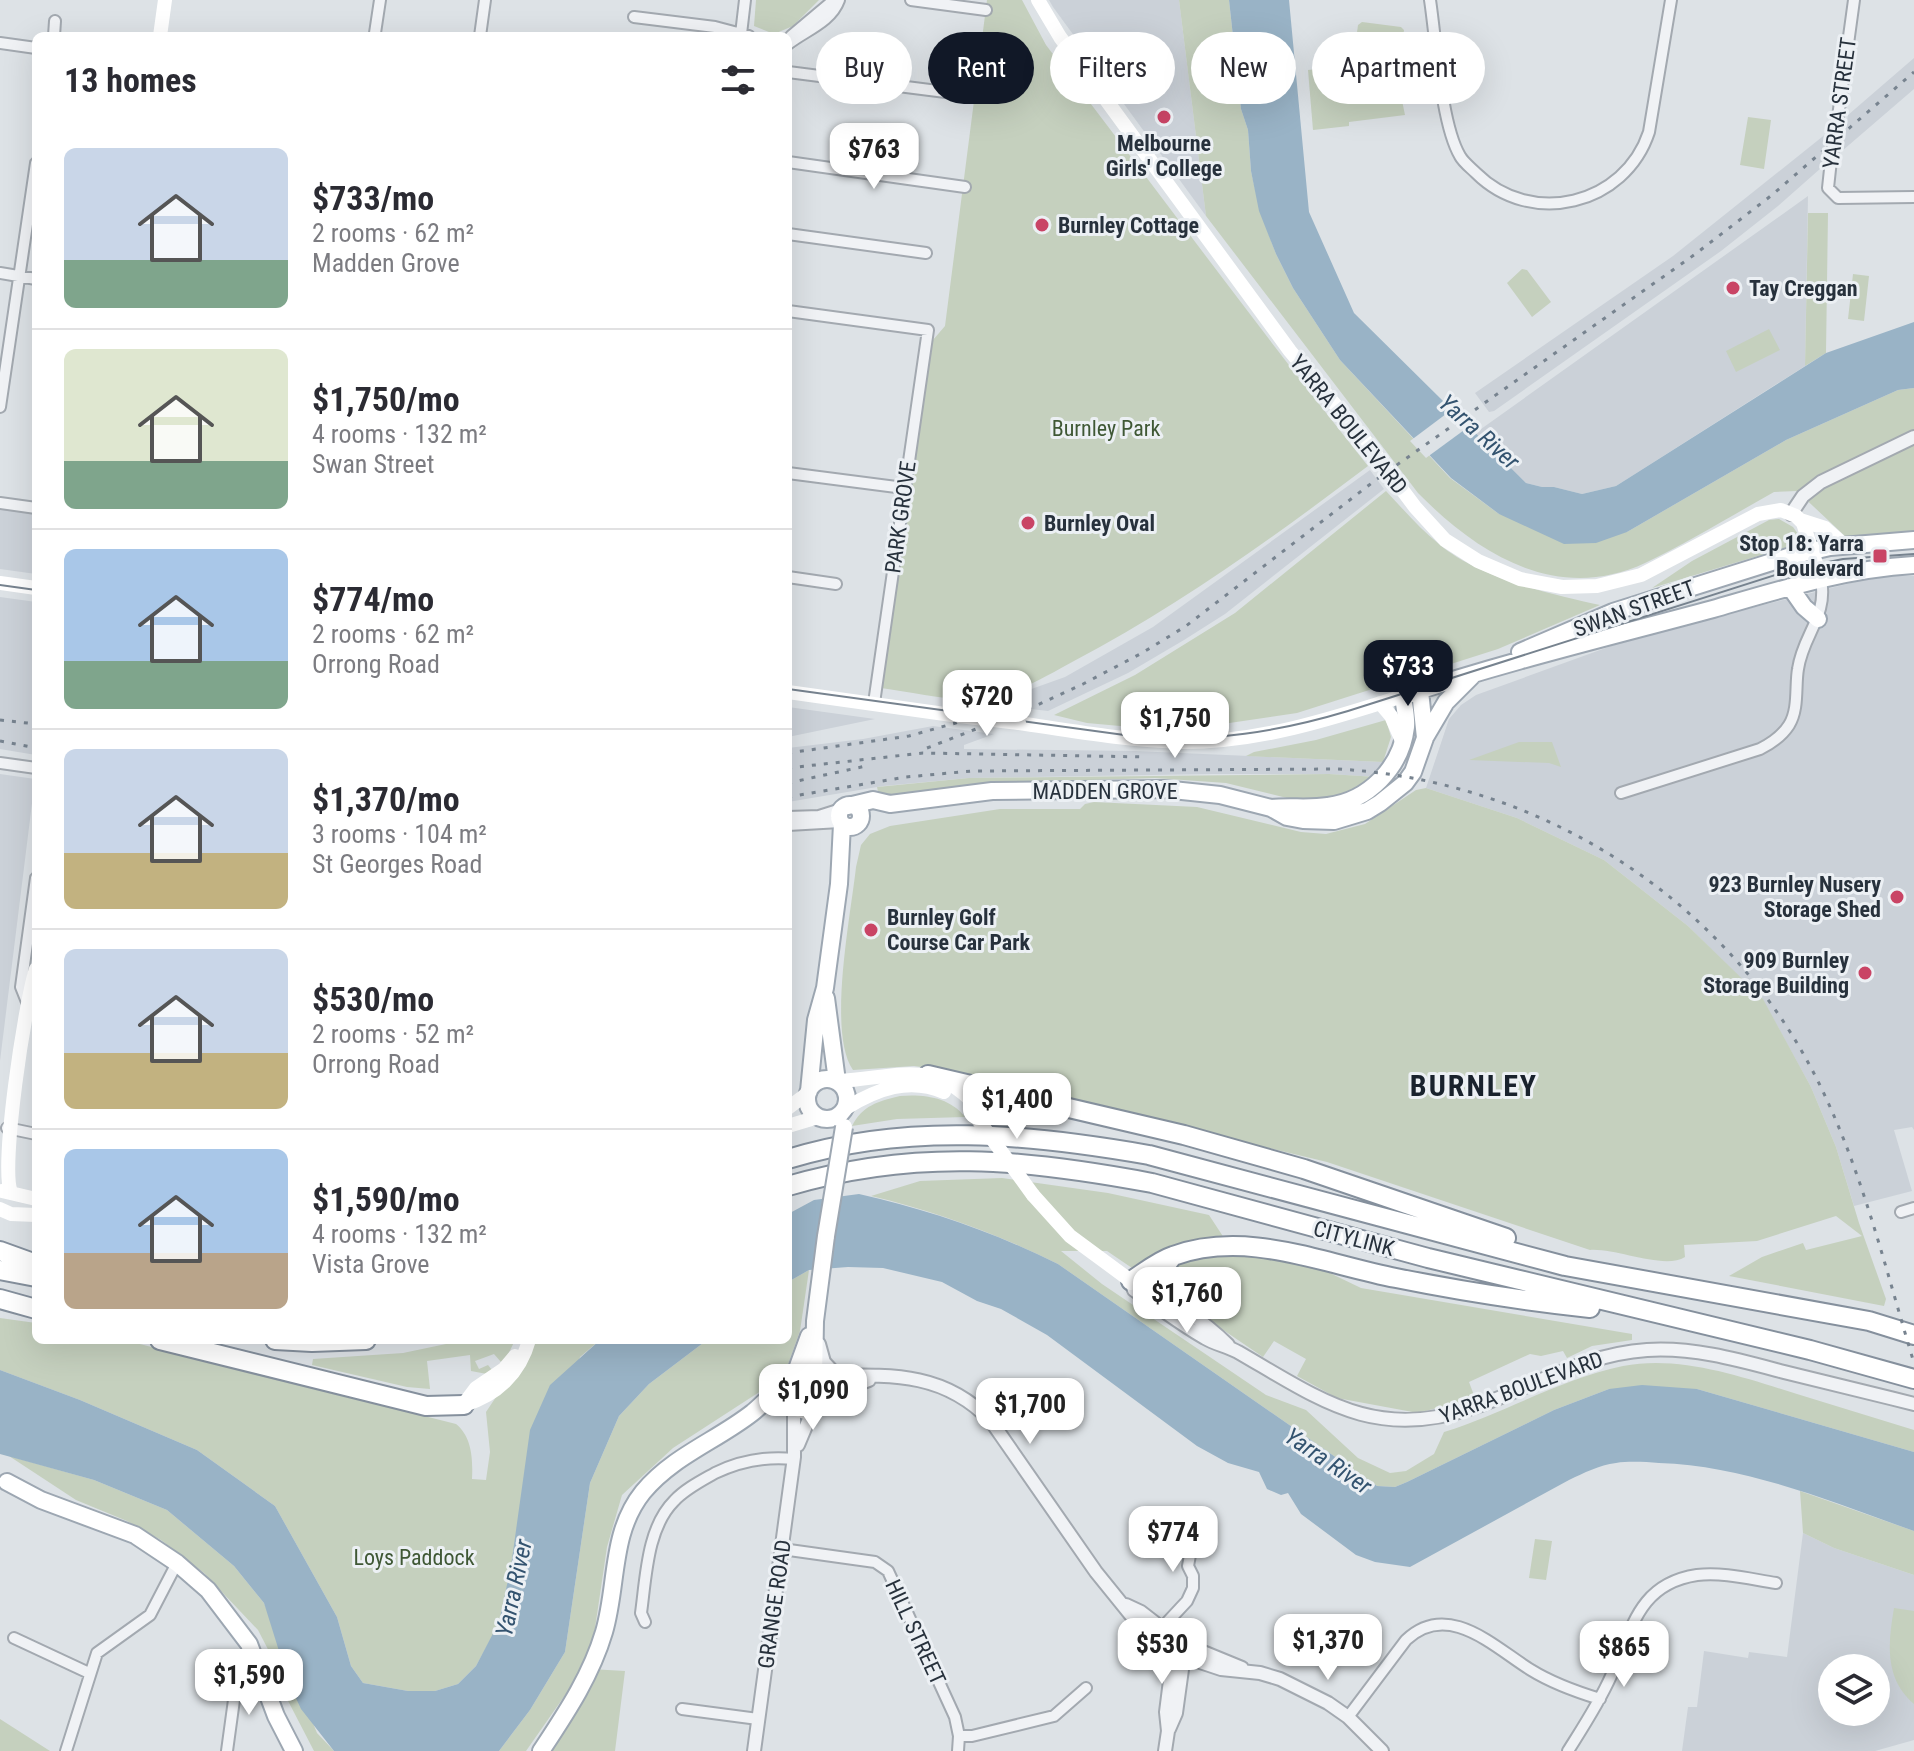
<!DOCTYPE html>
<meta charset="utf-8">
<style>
:root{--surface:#fff;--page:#f7f7f7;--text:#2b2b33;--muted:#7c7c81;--line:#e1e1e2;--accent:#111827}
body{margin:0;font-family:"Roboto Condensed",sans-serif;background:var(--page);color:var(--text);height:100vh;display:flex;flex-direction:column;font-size:30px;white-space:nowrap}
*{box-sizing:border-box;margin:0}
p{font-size:26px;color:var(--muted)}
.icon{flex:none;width:44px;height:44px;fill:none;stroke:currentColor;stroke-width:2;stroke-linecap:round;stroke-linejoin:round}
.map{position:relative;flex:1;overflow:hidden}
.panel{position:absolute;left:32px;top:32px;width:760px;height:1312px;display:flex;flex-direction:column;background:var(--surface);border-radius:12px;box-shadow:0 8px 32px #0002}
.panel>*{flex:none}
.top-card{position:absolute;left:816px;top:32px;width:760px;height:72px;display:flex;gap:16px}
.buttons{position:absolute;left:1818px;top:1654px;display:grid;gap:16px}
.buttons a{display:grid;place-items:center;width:72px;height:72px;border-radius:50%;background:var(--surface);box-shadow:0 8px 32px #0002;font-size:40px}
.price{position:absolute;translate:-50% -68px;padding:0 18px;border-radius:16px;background:#fff;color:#222;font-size:26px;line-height:52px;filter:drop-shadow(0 2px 4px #0008)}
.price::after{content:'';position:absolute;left:50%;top:48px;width:24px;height:18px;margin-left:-12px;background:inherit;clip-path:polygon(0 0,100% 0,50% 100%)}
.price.active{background:var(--accent);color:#fff}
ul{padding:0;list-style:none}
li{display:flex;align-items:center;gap:24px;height:200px;padding:0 32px}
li+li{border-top:2px solid var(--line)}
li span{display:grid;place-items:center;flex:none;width:224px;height:160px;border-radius:12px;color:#555}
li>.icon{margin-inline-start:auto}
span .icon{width:96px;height:96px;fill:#fffc;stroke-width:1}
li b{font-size:34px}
h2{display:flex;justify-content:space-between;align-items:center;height:96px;padding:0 32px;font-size:34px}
.tag{padding:0 28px;border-radius:36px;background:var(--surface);box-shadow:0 8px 32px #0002;font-size:28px;line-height:72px}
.tag.active{background:var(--accent);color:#fff}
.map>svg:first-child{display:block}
.built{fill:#cbd1d8;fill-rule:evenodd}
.green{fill:#c5d0be}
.water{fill:#99b3c6}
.pier{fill:#dde2e6}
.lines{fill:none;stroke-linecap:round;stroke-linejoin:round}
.minor-casing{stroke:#a3a9b0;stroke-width:14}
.tertiary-casing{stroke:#a3a9b0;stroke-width:16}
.primary-casing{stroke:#9da7b2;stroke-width:20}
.motorway-casing{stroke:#85909d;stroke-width:22}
.minor{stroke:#f0f2f5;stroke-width:10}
.tertiary{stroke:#f0f2f5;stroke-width:12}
.secondary{stroke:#fff;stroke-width:14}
.primary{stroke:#fff;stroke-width:16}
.motorway{stroke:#fff;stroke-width:18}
.tram{stroke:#77838f;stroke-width:2}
.rail{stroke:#77838f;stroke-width:3;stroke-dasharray:4 8;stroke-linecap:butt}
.minor-bridge-casing{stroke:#a3a9b0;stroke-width:14;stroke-linecap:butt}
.primary-bridge-casing{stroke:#9da7b2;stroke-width:20;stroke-linecap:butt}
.minor-bridge{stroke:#f0f2f5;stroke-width:10}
.secondary-bridge{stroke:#fff;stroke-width:14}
.primary-bridge{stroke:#fff;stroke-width:16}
.poi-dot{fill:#c94465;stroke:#ecf0f4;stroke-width:3}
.labels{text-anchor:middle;stroke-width:6;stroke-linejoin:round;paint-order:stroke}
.street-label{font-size:22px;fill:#27313c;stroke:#ecf0f4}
.poi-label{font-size:22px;font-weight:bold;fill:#27313c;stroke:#ecf0f4;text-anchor:start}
.park-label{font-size:22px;fill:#3f5835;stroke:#ecf0f4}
.water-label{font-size:24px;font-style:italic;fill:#33536f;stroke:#ecf0f4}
.district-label{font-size:30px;font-weight:bold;letter-spacing:2px;fill:#19222d;stroke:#ecf0f4}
</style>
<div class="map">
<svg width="1914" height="1751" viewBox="0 0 1914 1751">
<rect width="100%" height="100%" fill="#dde2e6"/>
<path class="built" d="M1049 0H1179L1206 216 1053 7Z
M1914 58V89L1842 151 1848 115Z
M1827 133 1821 168 1778 206 1721 251 1494 411 1489 412 1475 393 1673 256Z
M1808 196 1805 366 1616 486 1582 494 1554 487H1542L1526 483 1474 434Z
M1370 470 1384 489 1225 614 1184 640 1128 673 1048 711 989 704 1065 677 1153 627Z
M0 500 36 505V574L0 569Z
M1892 576H1914V1130L1912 1127 1894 1130 1912 1191 1854 1206 1836 1147 1811 1087 1763 1000 1688 926 1604 860 1517 818 1426 788 1449 719 1461 705 1476 695 1636 637 1859 581Z
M0 597 36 602V755L0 749Z
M788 707 875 719 788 737Z
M933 726 994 734 964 745V749L1135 751 1383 762 1377 777 1329 774H1210L969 778 883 786 788 802V748L863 739Z
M0 774 35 779 0 1061Z
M1803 1533 1834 1548 1914 1575V1740L1875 1751H1682L1688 1707H1697L1704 1651 1748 1658 1749 1652 1787 1657ZM1832 1668H1876V1712H1832Z"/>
<path class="green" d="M756 0H819L793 26 774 34 754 26Z
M987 0H1022L1046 45C1154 186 1258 328 1368 466 1274 537 1179 606 1074 661 1050 674 1017 694 990 698 959 704 913 692 881 688L933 340 945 326Z
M1179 0H1229L1241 109 1248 130 1251 171 1260 211 1276 254 1293 288 1340 360 1450 478 1499 514 1627 532 1786 440 1898 390 1914 388V531L1846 537 1797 491 1774 492C1731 516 1689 542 1645 563 1557 604 1478 554 1418 493L1206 216Z
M1362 22 1401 27 1404 30 1402 46 1400 48 1359 43 1356 40 1358 25Z
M1332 53 1344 54 1352 90H1370L1371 84 1398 81 1405 115 1349 122V126L1313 130 1308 70 1326 68Z
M1748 117 1771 120 1764 169 1740 165Z
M1808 213H1828L1826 353 1805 366Z
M1522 269 1527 270 1551 302 1532 317 1507 283Z
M1853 274 1869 276 1864 321 1848 319Z
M1769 329 1780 350 1736 372 1726 351Z
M1386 491C1403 509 1420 529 1439 544 1477 577 1552 595 1600 605L1498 649 1297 713 1175 731 1087 723 1054 715 1135 675 1235 613Z
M1779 519 1793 527 1798 534 1794 545 1652 588 1692 561 1769 520Z
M1386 720 1391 737 1383 762 1246 756 1254 752 1316 740Z
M1519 742H1552L1561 767 1549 763 1469 760Z
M1329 774 1377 777 1344 798 1299 801 1226 783 1155 778 987 783 879 796 877 787 969 778Z
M1426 788 1517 818 1604 860 1688 926 1763 999 1811 1087 1836 1147 1859 1223 1886 1299 1884 1306 1729 1276 1762 1257 1803 1243 1806 1250 1862 1236 1836 1216 1757 1241 1684 1245 1685 1257C1664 1270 1616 1248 1590 1250L1327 1162 949 1071 914 1066 853 1070C827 1033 851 914 856 867L861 845 870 834 890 826 1000 809H1080L1085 804 1094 802 1197 807 1301 832 1326 834 1365 824 1416 790Z
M900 1096C923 1094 950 1097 965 1117L897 1119 852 1126C862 1106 878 1101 900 1096Z
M1002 1178 1108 1193 1209 1215 1226 1241 1309 1263 1361 1288 1632 1334V1340L1592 1346 1567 1358 1563 1351 1541 1356 1530 1354 1469 1382 1475 1398 1418 1413 1337 1398 1297 1376 1306 1359 1274 1341 1263 1357 1107 1251H1061L1102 1284 1266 1395 1306 1410 1358 1458 1390 1473 1406 1471 1434 1454 1444 1432C1505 1413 1560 1379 1623 1366 1681 1355 1742 1377 1797 1394 1836 1406 1875 1418 1914 1430V1452L1697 1389H1609L1554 1410 1407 1482 1395 1487 1377 1486 1058 1264C1000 1235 935 1211 871 1196L920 1181Z
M809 1270 800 1331 785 1373 767 1387 673 1448 622 1495 607 1547 595 1628 590 1649 577 1678 526 1751H499L530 1710 565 1652 590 1483 619 1416 649 1384 707 1340H788V1282Z
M0 1318 36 1323V1340H124L456 1424C472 1437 473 1459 472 1479L486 1480 490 1452 486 1412 534 1340H600L580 1357 511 1566 500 1622 476 1666 458 1684 435 1691H408L363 1683 351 1666 337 1617 275 1506 197 1450 80 1400 0 1370Z
M465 1340H515L505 1361 501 1362 494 1354 475 1361 479 1369 488 1365 492 1370 487 1374 471 1371 470 1355 427 1361 430 1389 407 1387 312 1365 313 1359 403 1353Z
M9 1456 94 1480 167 1510 234 1566 264 1603 317 1733 334 1751H314L285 1695 274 1661 258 1630 204 1573 161 1540 127 1521 76 1500Z
M1800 1491 1914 1531V1575L1834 1548 1803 1533Z
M1535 1539 1552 1541 1546 1580 1529 1578Z
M1894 1608 1914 1611V1704C1884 1678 1888 1643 1894 1608Z
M590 1669 625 1671 615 1751H541Z
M0 1719 50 1751H0Z"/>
<path class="water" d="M1229 0H1289L1309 212 1354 313 1526 483 1542 487H1554L1582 494 1616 486 1826 353 1914 322V388L1898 390 1786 440 1627 532 1596 543 1564 544 1499 514 1451 478 1340 360 1293 288 1276 254 1259 211 1251 171 1248 130 1241 109Z
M859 1194C927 1209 996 1233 1058 1264L1377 1486 1395 1487 1407 1482 1554 1410 1609 1389 1642 1385 1697 1389 1914 1452V1531C1831 1502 1748 1466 1659 1463 1645 1462 1629 1461 1616 1463 1599 1465 1584 1473 1569 1480L1410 1567 1375 1562 1356 1555 1301 1514 1288 1493 1281 1495 1267 1489 1259 1472 1228 1463 1197 1446 1047 1335 1001 1309 977 1301 942 1282 883 1268 848 1267 809 1270 788 1282V1214L814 1200Z
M600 1340H707L649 1384 619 1416 590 1483 565 1652 530 1710 499 1751H334L301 1709 289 1683 264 1603 234 1566 167 1510 94 1480 0 1454V1370L80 1400 197 1450 275 1506 337 1617 351 1666 363 1683 408 1691H435L458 1684 476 1666 499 1622 511 1566 530 1430 550 1385Z"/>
<path class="pier" d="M1454 408 1471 425 1426 458 1410 441Z"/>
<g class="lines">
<g class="minor-casing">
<path id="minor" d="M911 0 986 10
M1430 0C1436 39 1441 124 1460 156 1463 162 1471 168 1476 173 1531 228 1625 205 1649 132L1671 0
M634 17 715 27 749 36
M375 33 380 0
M741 34 745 0
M54 36 55 21
M480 36 485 0
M791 36 834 0
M0 43 36 48
M788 44C806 30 831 22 839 0
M788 72 977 96
M1837 124 1854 0
M1831 160 1828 188 1838 198 1914 197
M788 162 965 187
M788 234 926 253
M0 273 36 279
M788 311 928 330 874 703
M0 407 36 163
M788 473 904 488
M0 503 36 508
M788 577 836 584
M0 763 36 768
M1621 793 1760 749C1772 743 1782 736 1789 725 1799 709 1795 686 1798 669 1803 634 1828 617 1821 579
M788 817 819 816 841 809
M788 825 840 822
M27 1002 21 987 36 878
M7 1128 36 1134
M1901 1212 1914 1208
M782 1549 875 1562 888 1571 955 1717 959 1736 958 1751
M645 1622 641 1613C646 1577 647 1528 674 1501 685 1489 701 1481 715 1473 740 1461 766 1456 794 1459
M1159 1631 1187 1601 1193 1588V1576L1188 1566 1197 1517
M14 1638 89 1673
M682 1709 758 1719
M1348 1717 1406 1640C1448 1600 1494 1647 1531 1670 1552 1683 1577 1692 1600 1699
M959 1736H972L1054 1716 1086 1688
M66 1751 97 1653 150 1615 177 1563
M227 1751 237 1678
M1568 1751C1583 1727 1599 1703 1611 1676 1632 1631 1637 1584 1697 1575 1723 1572 1750 1579 1776 1583"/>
</g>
<g class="tertiary-casing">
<path id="tertiary" d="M1791 514 1803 496 1821 482 1914 437
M1131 1281 1134 1290C1157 1306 1180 1324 1205 1338 1215 1344 1227 1346 1238 1352 1321 1400 1375 1442 1475 1407 1533 1387 1584 1354 1647 1350 1694 1347 1739 1360 1784 1372 1828 1383 1871 1393 1914 1404
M1131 1281C1157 1286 1209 1326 1228 1345
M819 1344 824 1362 837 1376
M815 1380 825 1376C890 1375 943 1371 991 1421L1096 1572 1134 1619 1174 1649 1197 1661 1221 1669 1260 1673 1280 1679 1328 1703 1348 1717 1382 1751
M818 1405 840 1391 869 1380
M798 1445 814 1407
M1126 1605 1141 1612 1181 1643 1242 1668
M1169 1729 1176 1713 1184 1655 1183 1649
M754 1751 794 1457V1407
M1165 1751 1168 1731 1166 1712 1174 1649"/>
</g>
<g class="primary-casing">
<path id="primary" d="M1790 587 1804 607 1818 619
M1520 652 1613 612 1791 556 1830 547 1914 540
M1426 736 1446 702 1472 676
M839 816a11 11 0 1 1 22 0a11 11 0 1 1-22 0Z
M848 806 873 800 890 804 992 791 1163 789 1220 795 1271 808 1287 817 1303 820 1334 821 1367 811 1380 803 1405 783 1413 772 1425 738 1420 691
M1271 808C1290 806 1309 809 1328 806 1368 801 1401 768 1406 727 1407 717 1404 706 1403 696 1505 662 1609 637 1713 609 1779 590 1845 569 1914 565
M826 998 837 1081
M807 1099a20 20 0 1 1 40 0a20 20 0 1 1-40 0Z
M809 1091 816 1020 825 988 839 884 842 824
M814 1379 815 1321 826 1236
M793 1380 809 1336
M7 1482 41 1500 135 1535 177 1563 208 1590 249 1644 276 1716 294 1751
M541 1751C566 1713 591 1676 604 1632 618 1585 610 1533 643 1492 673 1456 716 1441 752 1413 769 1400 795 1364 817 1383L821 1397 816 1406 805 1411 793 1407 787 1394 791 1381"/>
</g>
<g class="motorway-casing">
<path id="motorway" d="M928 1075 1184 1135 1304 1169 1506 1238
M788 1159C907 1122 1029 1134 1149 1155L1565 1266 1869 1321 1914 1335
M788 1186C916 1148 1024 1159 1152 1183L1428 1258 1810 1350 1914 1379
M0 1251 36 1264
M0 1270 36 1277
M1131 1281C1145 1272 1158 1261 1173 1256 1247 1229 1323 1264 1396 1278 1460 1291 1525 1301 1590 1308
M1161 1296 1160 1273 1172 1257
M0 1299 36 1309
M160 1340 426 1406 464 1405
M275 1340 312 1342 366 1340"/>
</g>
<use href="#minor" class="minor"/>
<use href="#tertiary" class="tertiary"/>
<path class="secondary" d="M1038 0 1060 37 1290 351 1364 439 1415 507 1445 540 1478 561 1520 579 1562 587 1597 586 1641 575 1758 514 1781 510 1796 516 1803 523 1821 579
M160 36 165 0
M1800 520 1825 528 1844 545
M0 583 36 588
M788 692 959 716
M1380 703 1391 716 1402 741
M1019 723C1073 731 1128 741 1183 742 1260 742 1331 719 1403 696
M839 1081C897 1078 937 1056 981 1112
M788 1108 808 1093
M846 1108C877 1089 909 1077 944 1092
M788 1126 818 1117
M2 1191 36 1199
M11 1192C0 1168 25 1003 36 969
M1033 1195 1070 1236 1131 1281
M0 1209 11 1214 36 1215
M464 1404 476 1388 504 1369 515 1356
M464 1405C497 1395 520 1373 529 1340"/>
<use href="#primary" class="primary"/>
<use href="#motorway" class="motorway"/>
<path class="tram" d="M0 585 36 590
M788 689 1139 737C1212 742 1278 732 1348 711L1794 569 1843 559 1914 554"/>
<path class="rail" d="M0 720 36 724
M0 741 36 748
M927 748 1033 707 1083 684 1142 653 1186 626 1377 479 1694 255 1772 195 1914 72
M788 753 909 736 988 714
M788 768 923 753 1147 757
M788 783 866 766
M788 797 906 777 972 771 1338 769C1548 781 1738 906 1826 1098 1865 1182 1887 1274 1914 1363"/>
<g class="minor-bridge-casing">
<path id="minor-bridge" d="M1831 160 1837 124"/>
</g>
<g class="primary-bridge-casing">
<path id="primary-bridge" d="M826 1236 844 1127"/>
</g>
<use href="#minor-bridge" class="minor-bridge"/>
<path class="secondary-bridge" d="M959 716 1019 723
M971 1110 1033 1195"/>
<use href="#primary-bridge" class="primary-bridge"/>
</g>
<g class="poi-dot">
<circle cx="1164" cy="117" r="8"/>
<circle cx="1042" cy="225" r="8"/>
<circle cx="1733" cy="288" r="8"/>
<circle cx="1028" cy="523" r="8"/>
<rect x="1872" y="548" width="16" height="16" rx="4"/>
<circle cx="1897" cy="897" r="8"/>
<circle cx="871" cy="930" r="8"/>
<circle cx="1865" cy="973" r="8"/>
</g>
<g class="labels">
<g class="street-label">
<text transform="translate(1839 103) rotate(-82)" y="8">YARRA STREET</text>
<text transform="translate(1349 424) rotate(51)" y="8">YARRA BOULEVARD</text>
<text transform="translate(900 517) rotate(-82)" y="8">PARK GROVE</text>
<text transform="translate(1634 608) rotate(-20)" y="8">SWAN STREET</text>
<text x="1105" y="799">MADDEN GROVE</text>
<text transform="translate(1354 1238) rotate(15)" y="8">CITYLINK</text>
<text transform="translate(1521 1387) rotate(-20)" y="8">YARRA BOULEVARD</text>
<text transform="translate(774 1604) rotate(-82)" y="8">GRANGE ROAD</text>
<text transform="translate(916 1632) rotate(65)" y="8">HILL STREET</text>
</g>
<g class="poi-label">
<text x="1164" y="151" text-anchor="middle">Melbourne<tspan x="1164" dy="25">Girls' College</tspan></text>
<text x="1058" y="233">Burnley Cottage</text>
<text x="1749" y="296">Tay Creggan</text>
<text x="1044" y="531">Burnley Oval</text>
<text x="1864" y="551" text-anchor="end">Stop 18: Yarra<tspan x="1864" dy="25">Boulevard</tspan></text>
<text x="1881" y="892" text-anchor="end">923 Burnley Nusery<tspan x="1881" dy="25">Storage Shed</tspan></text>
<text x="887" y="925">Burnley Golf<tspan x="887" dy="25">Course Car Park</tspan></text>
<text x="1849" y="968" text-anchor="end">909 Burnley<tspan x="1849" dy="25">Storage Building</tspan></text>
</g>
<g class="park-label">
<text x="1106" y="436">Burnley Park</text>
<text x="414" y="1565">Loys Paddock</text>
</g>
<g class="water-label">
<text transform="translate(1479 432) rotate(42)" y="8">Yarra River</text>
<text transform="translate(1328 1461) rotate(34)" y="8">Yarra River</text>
<text transform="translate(514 1588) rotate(-78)" y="8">Yarra River</text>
</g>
<g class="district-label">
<text x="1474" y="1096">BURNLEY</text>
</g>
</g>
</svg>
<div class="buttons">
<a><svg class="icon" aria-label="layers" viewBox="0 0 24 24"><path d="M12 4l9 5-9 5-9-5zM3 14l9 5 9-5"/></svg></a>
</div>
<b class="price" style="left:874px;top:191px">$763</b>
<b class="price active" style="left:1408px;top:708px">$733</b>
<b class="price" style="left:987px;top:738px">$720</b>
<b class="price" style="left:1175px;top:760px">$1,750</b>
<b class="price" style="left:1017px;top:1141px">$1,400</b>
<b class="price" style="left:1187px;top:1335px">$1,760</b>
<b class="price" style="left:813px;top:1432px">$1,090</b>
<b class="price" style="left:1030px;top:1446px">$1,700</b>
<b class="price" style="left:1173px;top:1574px">$774</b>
<b class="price" style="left:1328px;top:1682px">$1,370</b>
<b class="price" style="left:1162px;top:1686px">$530</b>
<b class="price" style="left:1624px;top:1689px">$865</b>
<b class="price" style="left:249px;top:1717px">$1,590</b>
<div class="top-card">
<a class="tag">Buy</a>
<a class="tag active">Rent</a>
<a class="tag">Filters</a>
<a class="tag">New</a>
<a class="tag">Apartment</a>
</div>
<section class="panel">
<h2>13 homes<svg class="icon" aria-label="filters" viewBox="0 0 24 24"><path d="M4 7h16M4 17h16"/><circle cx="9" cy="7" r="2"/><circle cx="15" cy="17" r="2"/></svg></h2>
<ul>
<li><span style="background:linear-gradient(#c9d6e8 70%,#7fa58c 0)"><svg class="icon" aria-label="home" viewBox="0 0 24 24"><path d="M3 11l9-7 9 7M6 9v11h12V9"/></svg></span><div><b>$733/mo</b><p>2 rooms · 62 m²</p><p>Madden Grove</p></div></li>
<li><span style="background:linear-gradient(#dfe7d0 70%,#7fa58c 0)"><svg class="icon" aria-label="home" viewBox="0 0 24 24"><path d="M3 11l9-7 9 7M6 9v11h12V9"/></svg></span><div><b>$1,750/mo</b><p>4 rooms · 132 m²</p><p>Swan Street</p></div></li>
<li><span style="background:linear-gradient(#a9c7e8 70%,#7fa58c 0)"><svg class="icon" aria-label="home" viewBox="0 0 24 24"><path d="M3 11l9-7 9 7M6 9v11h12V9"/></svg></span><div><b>$774/mo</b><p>2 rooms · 62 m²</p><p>Orrong Road</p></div></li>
<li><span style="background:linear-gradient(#c9d6e8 65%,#c2b280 0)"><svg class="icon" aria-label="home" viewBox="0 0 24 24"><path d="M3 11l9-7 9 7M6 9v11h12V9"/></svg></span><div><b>$1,370/mo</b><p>3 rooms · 104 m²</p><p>St Georges Road</p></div></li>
<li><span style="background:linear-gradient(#c9d6e8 65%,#c2b280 0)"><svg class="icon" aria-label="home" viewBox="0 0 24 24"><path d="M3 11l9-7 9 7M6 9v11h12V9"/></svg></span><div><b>$530/mo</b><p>2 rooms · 52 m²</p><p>Orrong Road</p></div></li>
<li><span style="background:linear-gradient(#a9c7e8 65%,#b9a48a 0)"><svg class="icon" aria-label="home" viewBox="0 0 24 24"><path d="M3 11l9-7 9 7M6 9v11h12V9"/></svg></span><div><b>$1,590/mo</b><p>4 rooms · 132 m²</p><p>Vista Grove</p></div></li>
</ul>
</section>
</div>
